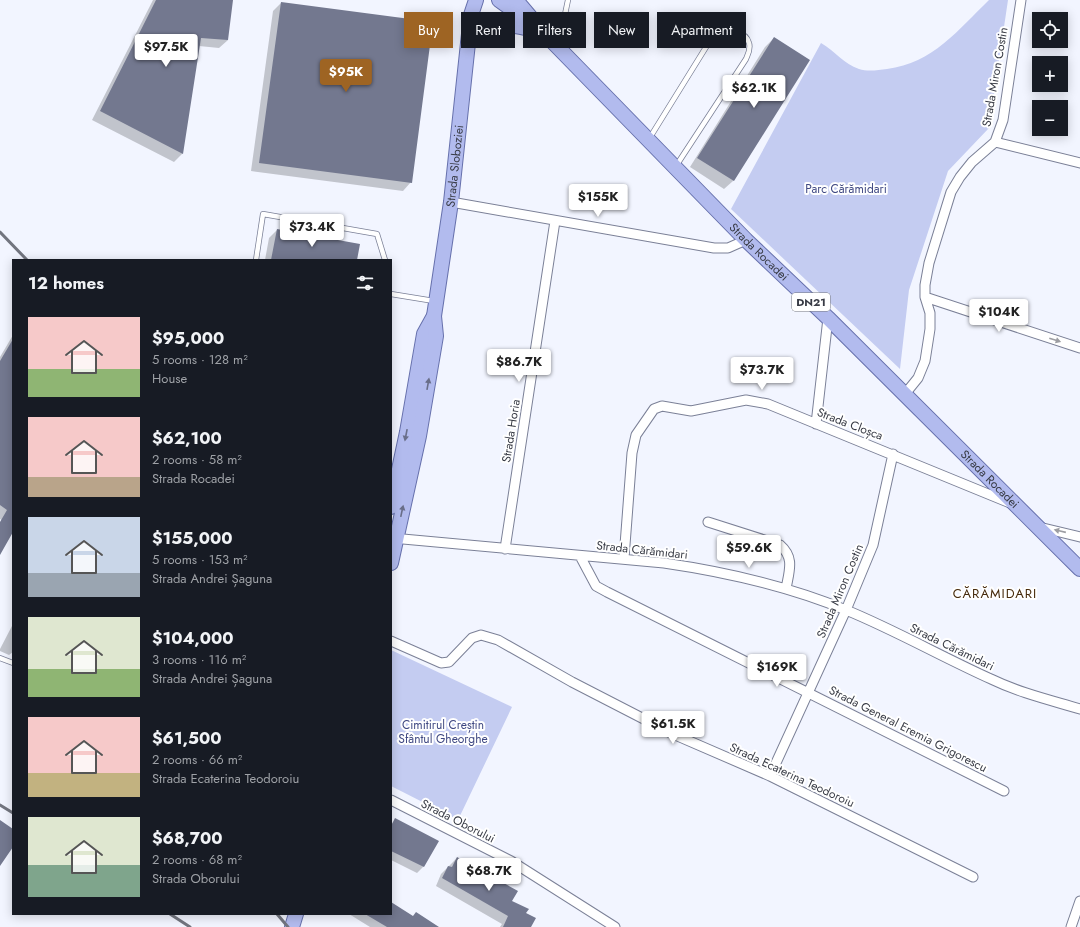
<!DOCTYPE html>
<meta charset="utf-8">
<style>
:root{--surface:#171b24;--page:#20242c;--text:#f1f3f6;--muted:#9ea1a6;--accent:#9e6423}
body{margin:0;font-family:Jost,sans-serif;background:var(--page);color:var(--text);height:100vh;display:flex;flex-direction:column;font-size:15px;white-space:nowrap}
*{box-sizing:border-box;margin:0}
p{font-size:13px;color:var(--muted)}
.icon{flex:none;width:22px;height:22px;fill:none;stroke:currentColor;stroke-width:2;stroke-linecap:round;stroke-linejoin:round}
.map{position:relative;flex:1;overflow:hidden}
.side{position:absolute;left:12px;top:259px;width:380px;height:656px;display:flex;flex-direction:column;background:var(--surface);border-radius:0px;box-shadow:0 2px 10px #0003}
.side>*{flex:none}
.hud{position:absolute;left:404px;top:12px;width:380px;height:36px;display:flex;gap:8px}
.controls{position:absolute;left:1032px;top:12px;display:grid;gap:8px}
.controls a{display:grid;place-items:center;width:36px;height:36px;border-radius:0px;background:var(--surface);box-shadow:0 2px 10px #0003;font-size:20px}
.price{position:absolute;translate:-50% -34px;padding:0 9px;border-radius:4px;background:#fff;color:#222;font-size:13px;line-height:26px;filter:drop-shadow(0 1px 2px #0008)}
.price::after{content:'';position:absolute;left:50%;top:24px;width:12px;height:9px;margin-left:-6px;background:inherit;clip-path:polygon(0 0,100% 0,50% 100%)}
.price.active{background:var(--accent);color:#fff}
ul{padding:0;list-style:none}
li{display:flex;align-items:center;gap:12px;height:100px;padding:0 16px}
li span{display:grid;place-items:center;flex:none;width:112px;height:80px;border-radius:0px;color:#555}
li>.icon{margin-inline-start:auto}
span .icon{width:48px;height:48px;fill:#fffc;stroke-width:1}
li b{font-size:17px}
h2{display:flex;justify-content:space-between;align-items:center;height:48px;padding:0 16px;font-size:17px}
.tag{padding:0 14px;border-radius:0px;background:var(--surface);box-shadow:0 2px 10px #0003;font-size:14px;line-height:36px}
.tag.active{background:var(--accent);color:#fff}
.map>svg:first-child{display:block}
.green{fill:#c4ccf1}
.shadow{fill:#0003}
.building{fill:#73788f}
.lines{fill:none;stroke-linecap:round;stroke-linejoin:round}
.lane-casing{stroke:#7b8097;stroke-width:6}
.street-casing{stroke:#7b8097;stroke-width:11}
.primary-casing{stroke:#6670ac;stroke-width:16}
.lane{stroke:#fff;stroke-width:4.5}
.street{stroke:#fff;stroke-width:9}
.primary{stroke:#b2bbee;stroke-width:14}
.rail{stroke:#72757f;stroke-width:3}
.oneway{fill:#9c9da2}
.oneway2{fill:#696e89}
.labels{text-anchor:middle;stroke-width:4;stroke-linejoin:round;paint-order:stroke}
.shield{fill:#fff;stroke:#74767d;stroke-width:1}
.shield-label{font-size:11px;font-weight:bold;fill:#383b45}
.street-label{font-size:12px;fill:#383b45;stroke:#fff}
.park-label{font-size:12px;fill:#3f4882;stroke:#fff}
.neighbourhood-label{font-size:13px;letter-spacing:1px;fill:#472b0c;stroke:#fff}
</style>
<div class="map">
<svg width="1080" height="927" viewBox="0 0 1080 927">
<rect width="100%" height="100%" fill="#f2f5ff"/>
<path class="green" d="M989 0H1008L989 128 948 171 909 290 900 369 731 209 821 43C835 51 844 64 859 69 868 72 878 70 887 69 933 63 958 30 989 0Z
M391 650 512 707 458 820 391 786Z"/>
<path class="shadow" d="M153 0H225L228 40 219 48 199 46 182 154 174 162 92 120Z
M281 3 411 182 403 191 251 171 273 11Z
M774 38 809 60 733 181 724 189 690 167 765 47Z
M277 230 356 260H265L269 238Z
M13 335V527L0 519V357Z
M13 624V652L9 655 0 651V649Z
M396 820 437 842 423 867 417 873 391 860V824Z
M457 858 511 901 530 927H500L502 924 436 886 441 874Z
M391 904 413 917 437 927H370L349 914H391Z"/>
<path class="building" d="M156 0H233L228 40 201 38 183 154 100 111Z
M281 2 433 22 412 183 259 163Z
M774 37 810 60 734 181 697 158Z
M277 229 360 244 357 260H271Z
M13 339V532L0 555V522L7 510 0 505V361Z
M395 818 439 841 424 867 391 851V826Z
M0 820 13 829V847L0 866Z
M457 857 518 891 512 901 529 909 526 913 536 918 531 927H503L508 916 442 878 448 866 452 867Z
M391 902 413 916 416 912 439 927H387L365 914H391Z"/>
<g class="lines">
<g class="lane-casing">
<path id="lane" d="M559 43 568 0
M649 139 716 31C725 27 746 31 749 43 751 49 748 54 746 59L676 166
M256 260 263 214 377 234 385 260
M391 294 434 301
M0 658 13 663"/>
</g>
<g class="street-casing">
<path id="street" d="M995 142 1080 163
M451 202 714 248H728L746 240
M925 297 1080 348
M905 394 918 378 925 361 930 329V313L925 297V285L929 263 951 192 960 177 972 162 995 142 1003 120 1021 0
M816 424 828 318
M708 522 780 545C795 558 789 571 786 589
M1039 527 1080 537
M392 538 664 563C726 572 788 586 846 610 895 630 942 657 991 679 1020 693 1050 700 1080 709
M505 549 555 221
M580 556 596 586 607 592 1004 791
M624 558 632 453 636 435 654 409 662 406 691 411 746 400 768 404 1010 503
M391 641 441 663 449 662 472 638 481 635 498 640 572 682 673 734 770 776 973 877
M770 776 846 610 873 545 893 454
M391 800 511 861 615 927
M1071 927 1080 901"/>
</g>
<g class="primary-casing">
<g id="primary">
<path d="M499 0 524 18"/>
<path id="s1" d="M516 0 543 32 746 240 828 318 1080 569"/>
<path d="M468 44C472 40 476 35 481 31 499 19 525 28 543 32"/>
<path d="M391 507 407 432 424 334 434 316"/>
<path id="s2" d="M391 563 419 436 436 336 434 316 451 202 471 15 476 0"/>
<path d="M292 927 296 914"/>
</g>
</g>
<use href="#lane" class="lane"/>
<use href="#street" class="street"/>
<use href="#primary" class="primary"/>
<path class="rail" d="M0 232 27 260
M0 805 13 813
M170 914 190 927
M277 914 288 927"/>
</g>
<defs><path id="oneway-solid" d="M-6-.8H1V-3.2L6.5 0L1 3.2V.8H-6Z"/></defs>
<g class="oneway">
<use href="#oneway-solid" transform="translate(1055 340) rotate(18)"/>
<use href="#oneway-solid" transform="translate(1060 531) rotate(-167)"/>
</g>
<g class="oneway2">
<use href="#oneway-solid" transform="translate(428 384) rotate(-80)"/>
<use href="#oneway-solid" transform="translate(406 435) rotate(101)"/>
<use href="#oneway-solid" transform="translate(402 511) rotate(-78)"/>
</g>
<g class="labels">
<rect class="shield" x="792" y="293" width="38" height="18" rx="3"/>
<g class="shield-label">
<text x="811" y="306">DN21</text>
</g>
<g class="street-label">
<text transform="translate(995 77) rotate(-80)" y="4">Strada Miron Costin</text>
<text dy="4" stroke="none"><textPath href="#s2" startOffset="403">Strada Sloboziei</textPath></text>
<text dy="4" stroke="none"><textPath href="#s1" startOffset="350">Strada Rocadei</textPath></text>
<text transform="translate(850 424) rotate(21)" y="4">Strada Cloșca</text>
<text transform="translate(511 431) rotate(-81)" y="4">Strada Horia</text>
<text dy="4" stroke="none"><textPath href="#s1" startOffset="674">Strada Rocadei</textPath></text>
<text transform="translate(642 550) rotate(6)" y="4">Strada Cărămidari</text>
<text transform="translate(840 591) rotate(-67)" y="4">Strada Miron Costin</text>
<text transform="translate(952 647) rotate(26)" y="4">Strada Cărămidari</text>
<text transform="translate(908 729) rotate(27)" y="4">Strada General Eremia Grigorescu</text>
<text transform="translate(792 775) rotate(25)" y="4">Strada Ecaterina Teodoroiu</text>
<text transform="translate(458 821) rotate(27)" y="4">Strada Oborului</text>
</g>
<g class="park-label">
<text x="846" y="193">Parc Cărămidari</text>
<text x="443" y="729">Cimitirul Creștin<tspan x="443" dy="14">Sfântul Gheorghe</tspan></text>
</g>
<g class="neighbourhood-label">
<text x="995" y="598">CĂRĂMIDARI</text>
</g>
</g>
</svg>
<div class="controls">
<a><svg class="icon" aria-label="locate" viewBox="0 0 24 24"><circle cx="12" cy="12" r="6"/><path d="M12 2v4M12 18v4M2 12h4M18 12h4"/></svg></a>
<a>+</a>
<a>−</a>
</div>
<b class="price" style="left:166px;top:68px">$97.5K</b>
<b class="price active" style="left:346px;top:93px">$95K</b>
<b class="price" style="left:754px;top:109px">$62.1K</b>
<b class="price" style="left:598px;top:218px">$155K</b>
<b class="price" style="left:312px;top:248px">$73.4K</b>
<b class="price" style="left:999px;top:333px">$104K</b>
<b class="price" style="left:519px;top:383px">$86.7K</b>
<b class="price" style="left:762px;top:391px">$73.7K</b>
<b class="price" style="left:749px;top:569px">$59.6K</b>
<b class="price" style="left:777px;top:688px">$169K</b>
<b class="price" style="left:673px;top:745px">$61.5K</b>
<b class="price" style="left:489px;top:892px">$68.7K</b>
<div class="hud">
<a class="tag active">Buy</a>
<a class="tag">Rent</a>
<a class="tag">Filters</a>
<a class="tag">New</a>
<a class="tag">Apartment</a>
</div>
<section class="side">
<h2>12 homes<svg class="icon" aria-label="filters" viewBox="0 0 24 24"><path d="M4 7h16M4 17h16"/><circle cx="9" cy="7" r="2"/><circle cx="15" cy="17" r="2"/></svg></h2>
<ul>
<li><span style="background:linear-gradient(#f6c9c9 65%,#8fb573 0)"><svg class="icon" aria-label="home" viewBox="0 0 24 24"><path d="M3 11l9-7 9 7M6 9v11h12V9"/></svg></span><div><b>$95,000</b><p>5 rooms · 128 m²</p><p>House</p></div></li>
<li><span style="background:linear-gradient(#f6c9c9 75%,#b9a48a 0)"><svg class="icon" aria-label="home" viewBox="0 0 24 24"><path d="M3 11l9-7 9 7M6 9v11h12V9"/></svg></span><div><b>$62,100</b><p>2 rooms · 58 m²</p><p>Strada Rocadei</p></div></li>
<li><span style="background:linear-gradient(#c9d6e8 70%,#9aa5b1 0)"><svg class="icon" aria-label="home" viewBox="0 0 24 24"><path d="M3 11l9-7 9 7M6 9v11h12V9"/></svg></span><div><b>$155,000</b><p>5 rooms · 153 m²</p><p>Strada Andrei Șaguna</p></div></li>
<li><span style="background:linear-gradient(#dfe7d0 65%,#8fb573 0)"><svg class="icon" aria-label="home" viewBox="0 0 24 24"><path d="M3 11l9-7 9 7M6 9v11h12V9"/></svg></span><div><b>$104,000</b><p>3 rooms · 116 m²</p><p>Strada Andrei Șaguna</p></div></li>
<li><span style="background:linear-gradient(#f6c9c9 70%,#c2b280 0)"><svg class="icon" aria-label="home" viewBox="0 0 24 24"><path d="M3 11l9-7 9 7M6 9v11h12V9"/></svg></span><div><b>$61,500</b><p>2 rooms · 66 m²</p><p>Strada Ecaterina Teodoroiu</p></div></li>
<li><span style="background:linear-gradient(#dfe7d0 60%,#7fa58c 0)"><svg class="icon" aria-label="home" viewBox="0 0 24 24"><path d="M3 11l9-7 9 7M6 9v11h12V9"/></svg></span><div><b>$68,700</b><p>2 rooms · 68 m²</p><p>Strada Oborului</p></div></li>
</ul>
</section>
</div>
